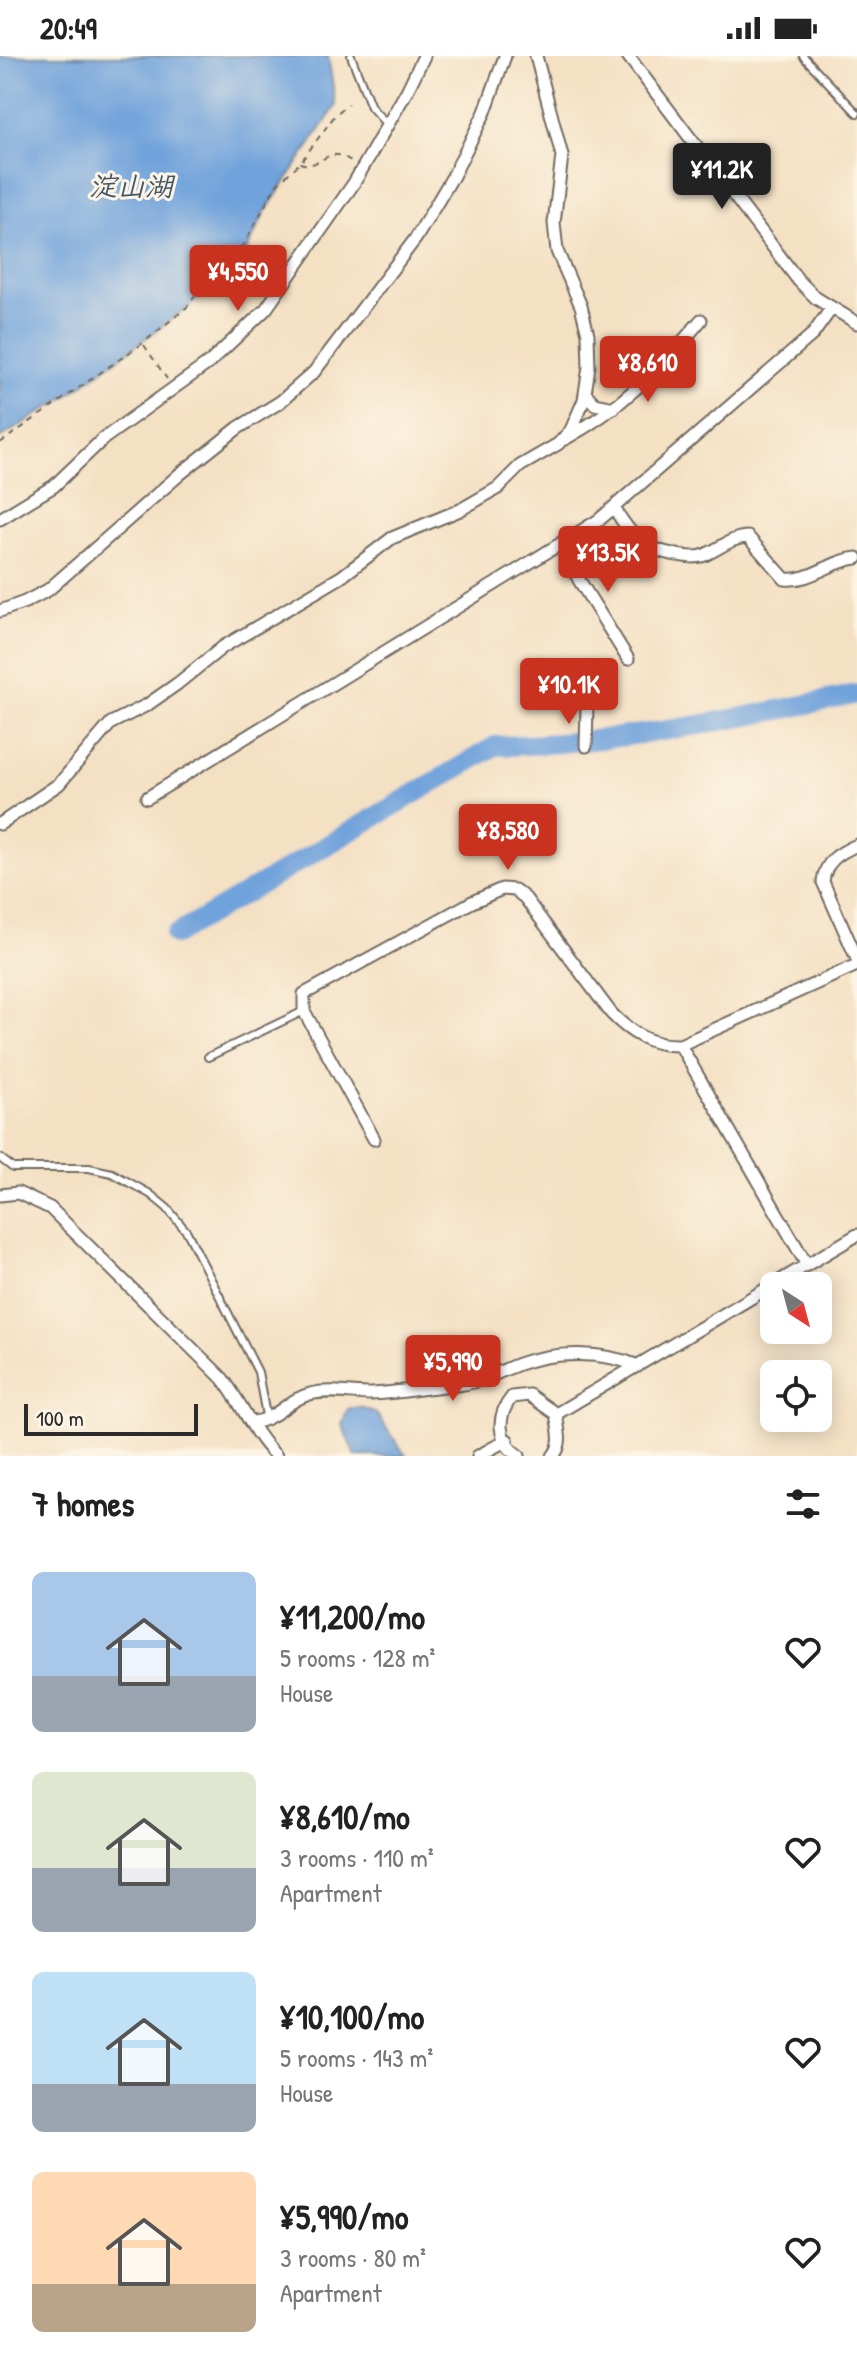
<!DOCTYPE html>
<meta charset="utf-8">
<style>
:root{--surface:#fff;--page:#f6f6f6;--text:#222;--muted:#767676;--accent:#c8321e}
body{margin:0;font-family:"Patrick Hand","LXGW WenKai TC",sans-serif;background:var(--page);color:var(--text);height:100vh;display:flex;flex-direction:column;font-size:30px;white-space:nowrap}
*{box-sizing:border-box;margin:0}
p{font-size:26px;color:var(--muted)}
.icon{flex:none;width:44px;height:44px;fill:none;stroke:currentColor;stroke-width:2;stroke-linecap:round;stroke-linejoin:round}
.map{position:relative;height:1400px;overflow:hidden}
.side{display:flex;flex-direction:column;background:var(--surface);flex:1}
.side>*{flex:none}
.needle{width:52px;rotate:144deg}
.buttons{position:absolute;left:760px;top:1216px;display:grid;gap:16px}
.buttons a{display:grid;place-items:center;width:72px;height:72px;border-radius:12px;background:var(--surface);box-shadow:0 4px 20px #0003;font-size:40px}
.scale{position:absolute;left:24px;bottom:20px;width:174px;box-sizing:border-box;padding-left:8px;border:4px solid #2b2b2b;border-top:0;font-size:22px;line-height:28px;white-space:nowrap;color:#2b2b2b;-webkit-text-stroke:6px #fcf5e5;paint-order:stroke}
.price{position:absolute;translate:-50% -68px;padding:0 18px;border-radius:8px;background:var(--accent);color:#fff;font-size:26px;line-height:52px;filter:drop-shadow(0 2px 4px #0008)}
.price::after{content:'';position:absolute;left:50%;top:48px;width:24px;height:18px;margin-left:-12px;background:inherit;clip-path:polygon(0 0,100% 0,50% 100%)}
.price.selected{background:#222;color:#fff}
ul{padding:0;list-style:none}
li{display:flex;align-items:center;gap:24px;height:200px;padding:0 32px}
li span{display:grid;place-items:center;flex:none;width:224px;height:160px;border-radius:12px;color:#555}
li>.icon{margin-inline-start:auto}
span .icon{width:96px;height:96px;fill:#fffc;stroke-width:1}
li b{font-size:34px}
h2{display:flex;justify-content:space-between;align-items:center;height:96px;padding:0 32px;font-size:34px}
.status{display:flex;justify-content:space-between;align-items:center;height:56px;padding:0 40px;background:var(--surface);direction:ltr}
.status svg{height:22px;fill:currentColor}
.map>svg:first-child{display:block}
.water{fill:#6fa2db;stroke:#4d6683;stroke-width:2}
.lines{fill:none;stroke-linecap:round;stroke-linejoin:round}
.river{stroke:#6fa2db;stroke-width:20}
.lane-casing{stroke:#716a60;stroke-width:10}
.street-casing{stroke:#716a60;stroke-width:15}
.path{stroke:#716a60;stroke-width:2;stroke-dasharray:6 6;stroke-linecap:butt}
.lane{stroke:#fff;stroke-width:6}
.street{stroke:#fff;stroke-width:11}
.labels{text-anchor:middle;stroke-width:6;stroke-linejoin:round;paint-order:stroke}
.water-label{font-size:28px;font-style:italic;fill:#435569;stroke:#fcf5e5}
</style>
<div class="status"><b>20:49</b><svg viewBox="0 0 49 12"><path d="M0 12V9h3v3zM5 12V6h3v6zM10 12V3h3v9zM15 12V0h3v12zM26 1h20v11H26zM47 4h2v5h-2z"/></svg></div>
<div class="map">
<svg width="857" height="1400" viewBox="0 0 857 1400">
<rect width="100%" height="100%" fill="#fcf5e5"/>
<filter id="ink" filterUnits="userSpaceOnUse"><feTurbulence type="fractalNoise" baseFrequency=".0125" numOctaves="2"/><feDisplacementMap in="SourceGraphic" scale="16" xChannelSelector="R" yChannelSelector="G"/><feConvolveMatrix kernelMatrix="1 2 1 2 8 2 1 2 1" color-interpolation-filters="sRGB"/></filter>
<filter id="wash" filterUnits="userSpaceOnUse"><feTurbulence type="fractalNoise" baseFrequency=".006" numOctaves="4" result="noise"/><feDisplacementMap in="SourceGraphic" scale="32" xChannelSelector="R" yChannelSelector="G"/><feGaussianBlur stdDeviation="1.8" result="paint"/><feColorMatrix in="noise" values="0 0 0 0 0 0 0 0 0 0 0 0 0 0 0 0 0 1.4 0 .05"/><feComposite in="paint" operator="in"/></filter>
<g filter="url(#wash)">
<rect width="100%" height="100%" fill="#f4e0c3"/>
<path class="water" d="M0 0H328L336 50 265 156 237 215 66 341 0 382Z
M359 1351 375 1356 406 1400H355L342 1368 348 1353Z"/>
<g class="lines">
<path class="river" d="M175 879 495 690C618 688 737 663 857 638"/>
</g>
</g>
<g filter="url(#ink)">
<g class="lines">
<g class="lane-casing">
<path id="lane" d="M351 0 371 51 388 70
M803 0 857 57
M208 1001 304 955
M0 1102 13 1112H89L112 1117 150 1138 167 1152 187 1176 258 1316 267 1365"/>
</g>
<g class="street-casing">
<path id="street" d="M628 0 798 224 816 242 857 267
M585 337 595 348 614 352
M565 383C620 353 661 312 701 264
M614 452C632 481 642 493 677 499 686 501 693 502 702 500 718 494 731 481 748 481L785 523C810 526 832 504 857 502
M0 463 54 430 103 383 210 306 266 253 354 127 407 35 424 0
M562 486 579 524 628 603
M0 555 25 546 48 534 180 418 238 372 280 346 314 316 416 182 453 120 485 56 505 0
M586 690 587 650
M147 742 599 464 813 278 831 253
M0 768 59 728 111 667 147 649 177 628 223 591 341 521 392 482 460 454 498 432 520 410 558 388 571 374 584 344 589 311 588 278 581 250 557 195 554 167 562 100 536 0
M857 789C839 797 825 805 823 826L857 903
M680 989 807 1209
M374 1083 304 955V938L472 846 502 833 515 834 525 842 611 957C630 977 651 990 680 989L857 909
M0 1139 18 1137 50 1152 222 1322C242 1347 253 1378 276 1400
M556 1358 857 1179
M251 1367C279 1363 286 1344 310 1338 329 1333 351 1338 371 1338 399 1337 427 1331 455 1329 478 1328 498 1316 519 1308 555 1295 603 1295 638 1310
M478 1400 507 1384
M519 1400C497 1386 496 1360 512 1341L529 1339 556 1358C558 1373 564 1388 553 1400"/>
</g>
<path class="path" d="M300 107C322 115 327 86 352 106
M144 289 167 323
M0 387 143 287 187 251 205 225 244 188 277 128 300 107 336 58 348 48"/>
<use href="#lane" class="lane"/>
<use href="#street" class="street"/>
</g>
</g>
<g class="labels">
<g class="water-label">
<text x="131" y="140">淀山湖</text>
</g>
</g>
</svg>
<div class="buttons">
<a><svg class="needle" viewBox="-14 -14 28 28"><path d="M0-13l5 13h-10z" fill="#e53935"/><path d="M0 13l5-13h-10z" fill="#767676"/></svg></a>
<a><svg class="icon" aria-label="locate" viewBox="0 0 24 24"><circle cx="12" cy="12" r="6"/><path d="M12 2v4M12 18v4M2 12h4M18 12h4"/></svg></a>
</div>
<div class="scale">100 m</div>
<b class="price selected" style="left:722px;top:155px">¥11.2K</b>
<b class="price" style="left:238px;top:257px">¥4,550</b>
<b class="price" style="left:648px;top:348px">¥8,610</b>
<b class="price" style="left:608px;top:538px">¥13.5K</b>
<b class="price" style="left:569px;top:670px">¥10.1K</b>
<b class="price" style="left:508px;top:816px">¥8,580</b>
<b class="price" style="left:453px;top:1347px">¥5,990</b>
</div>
<section class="side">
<h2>7 homes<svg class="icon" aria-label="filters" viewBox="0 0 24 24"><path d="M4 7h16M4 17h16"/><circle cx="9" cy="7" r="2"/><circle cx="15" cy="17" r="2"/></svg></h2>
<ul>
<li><span style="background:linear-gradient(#a9c7e8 65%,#9aa5b1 0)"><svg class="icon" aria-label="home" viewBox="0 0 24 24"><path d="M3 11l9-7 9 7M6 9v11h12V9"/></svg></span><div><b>¥11,200/mo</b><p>5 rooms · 128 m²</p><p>House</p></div><svg class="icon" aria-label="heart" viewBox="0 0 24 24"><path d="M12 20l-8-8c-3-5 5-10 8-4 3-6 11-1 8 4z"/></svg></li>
<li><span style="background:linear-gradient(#dfe7d0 60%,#9aa5b1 0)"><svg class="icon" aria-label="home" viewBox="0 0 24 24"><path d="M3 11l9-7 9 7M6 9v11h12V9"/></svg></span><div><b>¥8,610/mo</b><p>3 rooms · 110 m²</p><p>Apartment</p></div><svg class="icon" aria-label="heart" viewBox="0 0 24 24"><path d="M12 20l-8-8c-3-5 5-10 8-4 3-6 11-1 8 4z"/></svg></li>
<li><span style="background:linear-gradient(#bfe0f5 70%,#9aa5b1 0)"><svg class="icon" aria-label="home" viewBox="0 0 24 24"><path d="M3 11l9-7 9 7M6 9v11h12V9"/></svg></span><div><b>¥10,100/mo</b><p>5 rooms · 143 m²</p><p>House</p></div><svg class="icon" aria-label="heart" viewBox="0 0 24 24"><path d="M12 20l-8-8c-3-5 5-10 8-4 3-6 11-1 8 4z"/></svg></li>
<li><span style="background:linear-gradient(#ffd9b3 70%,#b9a48a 0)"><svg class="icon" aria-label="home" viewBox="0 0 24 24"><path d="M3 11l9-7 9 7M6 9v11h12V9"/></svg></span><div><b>¥5,990/mo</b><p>3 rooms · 80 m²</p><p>Apartment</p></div><svg class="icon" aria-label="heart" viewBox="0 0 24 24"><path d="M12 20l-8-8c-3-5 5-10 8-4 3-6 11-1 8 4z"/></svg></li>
</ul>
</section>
